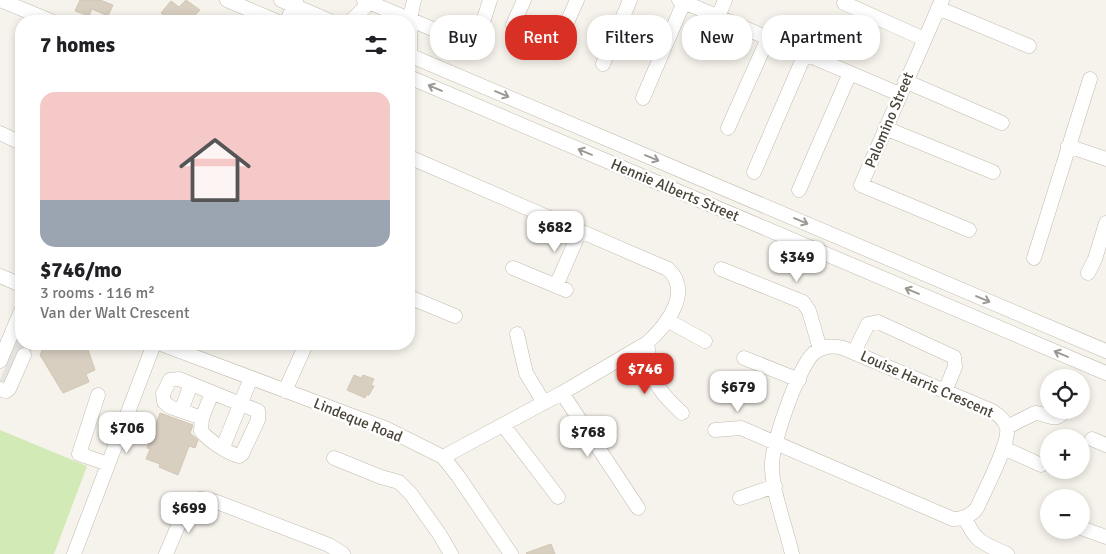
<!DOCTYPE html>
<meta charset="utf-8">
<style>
:root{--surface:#fff;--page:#f6f6f6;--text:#202124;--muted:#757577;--accent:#d93025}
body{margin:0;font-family:Signika,sans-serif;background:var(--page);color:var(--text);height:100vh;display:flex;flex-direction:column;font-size:19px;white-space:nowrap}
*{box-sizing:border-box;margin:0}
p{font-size:16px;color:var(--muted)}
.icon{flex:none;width:28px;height:28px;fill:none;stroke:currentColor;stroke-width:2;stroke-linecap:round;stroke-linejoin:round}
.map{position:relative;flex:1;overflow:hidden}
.details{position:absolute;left:15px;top:15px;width:400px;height:335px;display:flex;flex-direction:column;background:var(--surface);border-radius:20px;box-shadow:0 2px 8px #0003}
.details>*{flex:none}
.hud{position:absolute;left:430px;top:15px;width:475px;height:45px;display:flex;gap:10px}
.controls{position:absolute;left:1040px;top:369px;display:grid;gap:10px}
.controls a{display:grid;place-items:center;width:50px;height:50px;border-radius:50%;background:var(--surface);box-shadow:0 2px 8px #0003;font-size:25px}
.price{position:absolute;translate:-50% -42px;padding:0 11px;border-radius:10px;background:#fff;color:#222;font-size:16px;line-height:32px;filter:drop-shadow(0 1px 2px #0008)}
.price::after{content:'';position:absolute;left:50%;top:30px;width:15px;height:11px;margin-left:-8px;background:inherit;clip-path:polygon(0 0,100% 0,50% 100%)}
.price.current{background:var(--accent);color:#fff}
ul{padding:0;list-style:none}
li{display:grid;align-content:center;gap:10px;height:265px;padding:0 25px}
li span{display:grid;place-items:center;height:155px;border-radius:15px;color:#555}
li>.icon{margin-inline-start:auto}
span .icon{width:90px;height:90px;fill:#fffc;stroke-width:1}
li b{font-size:21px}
h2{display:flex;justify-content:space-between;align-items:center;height:60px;padding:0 25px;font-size:21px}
.tag{padding:0 18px;border-radius:20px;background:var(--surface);box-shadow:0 2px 8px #0003;font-size:18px;line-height:45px}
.tag.current{background:var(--accent);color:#fff}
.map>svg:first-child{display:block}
.green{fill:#d2eab5}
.parking{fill:#e5e3e0}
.building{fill:#d8cfc1;stroke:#d3c7b4}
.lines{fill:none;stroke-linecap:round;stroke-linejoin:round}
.minor-casing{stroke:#c2bbae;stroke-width:15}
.minor{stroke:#fff;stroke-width:14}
.oneway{stroke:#9c9892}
.labels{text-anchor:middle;stroke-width:5;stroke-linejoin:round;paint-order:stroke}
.street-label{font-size:15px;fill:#4b4439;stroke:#fff}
</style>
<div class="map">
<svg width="1106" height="554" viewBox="0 0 1106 554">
<rect width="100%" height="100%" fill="#f6f3ec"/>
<path class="green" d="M0 430 87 466 54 554H0Z"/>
<path class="parking" d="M18 337 21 339V344H34L15 394 0 387V380Z"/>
<path class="building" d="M80 0H100L113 5 108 16 92 9 89 16 75 11Z
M186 0 200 10 190 21H170L161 13 171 1 179 7Z
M45 344H86L95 370 86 374 89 382 63 393 40 355Z
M354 375 361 378 363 375 374 379 371 385 374 386 369 395H366L365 398 347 390Z
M160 413 193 425 190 433 198 440 195 448 189 446 178 475 159 467 160 464 146 459 150 449 147 448Z
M551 544 555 554H527L526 553Z"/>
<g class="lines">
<g class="minor-casing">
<path id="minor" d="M0 0 51 21
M227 0 276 21
M281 0 330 21
M364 0 468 44H472L479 35 490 0
M679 0 899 94
M942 0 861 185 969 230
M844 3 924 39
M938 8 1029 46
M718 17 725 0
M287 21 296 0
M351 21 372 0
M513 25 524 0
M557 45 577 0
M409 55 1106 351
M410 55V19L414 0
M603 64 630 0
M409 77 1106 373
M905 81 1002 123
M643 98 684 2
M728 128 768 38
M885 128 993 172
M0 133 21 143
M1068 146 1106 159
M409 157 668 269C693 292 666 326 647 343L562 393 443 457
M754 172 805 54
M799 190 850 73
M1034 258 1090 79
M513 268 566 290
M721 269 803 302 809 311 820 349
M1088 273 1095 259 1106 223
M0 276 21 285
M556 286 580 231
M409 297 455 316
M667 320 705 341
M517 334 526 373 544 403
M647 343C652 381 654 387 682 413
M161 344 385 428 443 457 458 476 511 554
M854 352 868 324 878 322 954 357 955 367 945 391
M744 358 799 380
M0 361 21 311
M0 389 6 391 9 389 24 355
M285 391 306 344
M562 393 638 508
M98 395 79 454 108 464
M181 411 191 384
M202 418 170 407 164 402 163 394 170 380 179 379 258 411V420L242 454 239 456C228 453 209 441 201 431L202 418 212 393
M503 425 558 497
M1007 427 1035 413C1047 413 1056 425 1065 410
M715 430 741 428 953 519C963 519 971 516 977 508 984 492 1010 443 1007 428 1005 420 999 415 992 411L843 348C832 345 823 346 814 353 799 365 770 448 772 468 773 495 786 527 792 554
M1092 439 1106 445
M223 447 251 378
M1004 448 1041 465
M334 458 381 477 399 482 411 494 440 535 451 554
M740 498 775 486
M965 517C974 542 985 544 1007 554
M1081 528 1106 537
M74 554 154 344
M166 554 187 505C196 496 205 499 217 502L329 545 343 554"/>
</g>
<use href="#minor" class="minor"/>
</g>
<defs><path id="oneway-shaft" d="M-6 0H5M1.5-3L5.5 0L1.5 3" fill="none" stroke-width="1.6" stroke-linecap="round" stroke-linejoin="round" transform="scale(1.25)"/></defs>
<g class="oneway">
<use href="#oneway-shaft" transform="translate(435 88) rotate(-157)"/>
<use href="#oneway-shaft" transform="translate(502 94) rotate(23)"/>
<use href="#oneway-shaft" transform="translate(585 152) rotate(-157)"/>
<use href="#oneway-shaft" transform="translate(652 158) rotate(23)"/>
<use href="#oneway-shaft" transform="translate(801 221) rotate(23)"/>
<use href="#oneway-shaft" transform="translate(912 291) rotate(-157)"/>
<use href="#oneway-shaft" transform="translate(983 299) rotate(23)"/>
<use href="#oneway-shaft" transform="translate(1061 354) rotate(-157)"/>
</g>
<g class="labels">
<g class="street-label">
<text transform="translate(889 120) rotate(-67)" y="5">Palomino Street</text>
<text transform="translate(675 190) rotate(23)" y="5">Hennie Alberts Street</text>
<text transform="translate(927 384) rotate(24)" y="5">Louise Harris Crescent</text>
<text transform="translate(358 420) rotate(22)" y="5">Lindeque Road</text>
</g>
</g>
</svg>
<div class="controls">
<a><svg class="icon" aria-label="locate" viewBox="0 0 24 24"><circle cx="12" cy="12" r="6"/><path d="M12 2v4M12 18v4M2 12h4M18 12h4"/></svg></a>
<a>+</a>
<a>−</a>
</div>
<b class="price" style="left:555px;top:253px">$682</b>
<b class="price" style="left:797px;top:283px">$349</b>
<b class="price current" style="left:645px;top:395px">$746</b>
<b class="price" style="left:738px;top:413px">$679</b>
<b class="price" style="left:127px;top:454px">$706</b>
<b class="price" style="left:588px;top:458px">$768</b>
<b class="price" style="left:189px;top:534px">$699</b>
<div class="hud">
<a class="tag">Buy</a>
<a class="tag current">Rent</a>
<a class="tag">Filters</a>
<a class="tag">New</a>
<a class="tag">Apartment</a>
</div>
<section class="details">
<h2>7 homes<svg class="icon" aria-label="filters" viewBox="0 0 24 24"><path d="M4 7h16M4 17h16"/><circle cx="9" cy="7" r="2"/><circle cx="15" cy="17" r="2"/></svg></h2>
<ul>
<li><span style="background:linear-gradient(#f6c9c9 70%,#9aa5b1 0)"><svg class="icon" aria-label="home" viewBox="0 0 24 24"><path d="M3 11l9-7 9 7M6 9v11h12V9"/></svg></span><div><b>$746/mo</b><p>3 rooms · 116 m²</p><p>Van der Walt Crescent</p></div></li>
</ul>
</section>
</div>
